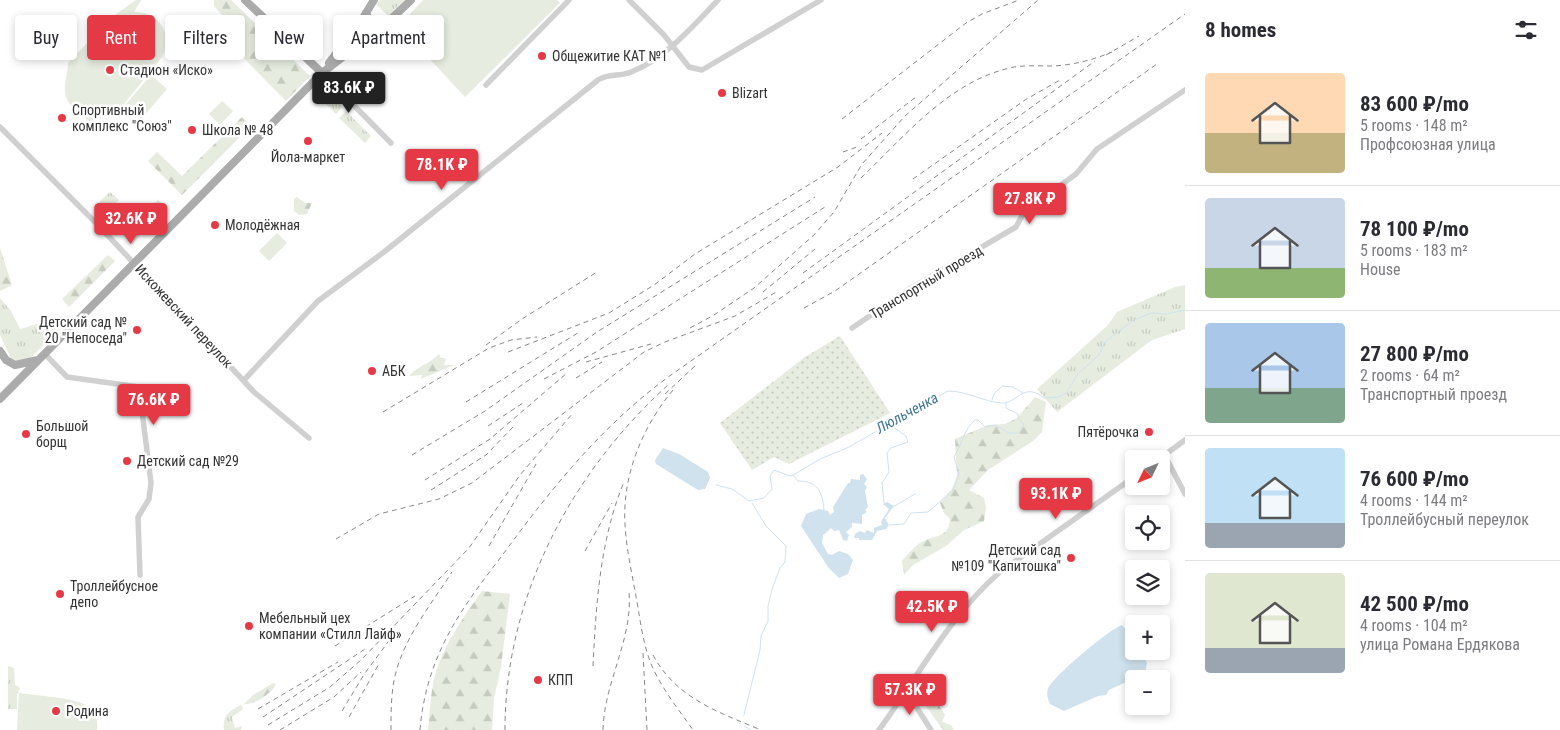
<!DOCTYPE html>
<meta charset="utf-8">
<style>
:root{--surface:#fff;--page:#f2f2f3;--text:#2b2b33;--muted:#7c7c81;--line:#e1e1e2;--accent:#e63946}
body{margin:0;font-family:"Roboto Condensed",sans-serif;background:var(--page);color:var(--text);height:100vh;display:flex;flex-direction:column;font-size:19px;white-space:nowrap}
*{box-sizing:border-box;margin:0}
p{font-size:16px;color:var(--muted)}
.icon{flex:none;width:28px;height:28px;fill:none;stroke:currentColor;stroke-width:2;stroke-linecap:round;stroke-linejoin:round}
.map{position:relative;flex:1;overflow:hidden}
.side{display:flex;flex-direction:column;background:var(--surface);width:375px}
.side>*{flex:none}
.banner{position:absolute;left:15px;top:15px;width:475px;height:45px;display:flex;gap:10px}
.needle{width:32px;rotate:227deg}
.buttons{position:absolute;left:1125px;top:450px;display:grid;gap:10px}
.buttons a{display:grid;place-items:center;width:45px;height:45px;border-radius:5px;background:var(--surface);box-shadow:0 2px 8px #0003;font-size:25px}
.price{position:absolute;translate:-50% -42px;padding:0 11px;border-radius:5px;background:var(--accent);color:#fff;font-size:16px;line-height:32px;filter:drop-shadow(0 1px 2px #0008)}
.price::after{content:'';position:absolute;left:50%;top:30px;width:15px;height:11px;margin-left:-8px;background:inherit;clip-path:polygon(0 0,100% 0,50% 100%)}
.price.on{background:#222;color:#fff}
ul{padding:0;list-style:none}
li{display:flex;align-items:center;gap:15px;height:125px;padding:0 20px}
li+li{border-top:1px solid var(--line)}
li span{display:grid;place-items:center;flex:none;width:140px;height:100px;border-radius:5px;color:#555}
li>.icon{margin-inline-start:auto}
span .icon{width:60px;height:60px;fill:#fffc;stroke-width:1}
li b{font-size:21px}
h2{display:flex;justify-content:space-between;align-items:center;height:60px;padding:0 20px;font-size:21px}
.tag{padding:0 18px;border-radius:5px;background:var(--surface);box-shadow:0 2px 8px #0003;font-size:18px;line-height:45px}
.tag.on{background:var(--accent);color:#fff}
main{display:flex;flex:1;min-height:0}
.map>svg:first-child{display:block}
.grass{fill:url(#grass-tufts)}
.forest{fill:url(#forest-firs)}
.garden{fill:url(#garden-dots)}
.pitch{fill:#e6ecdf}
.water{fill:#cfe2ee}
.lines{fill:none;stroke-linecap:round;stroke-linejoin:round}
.stream{stroke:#cfe2ee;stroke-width:1}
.minor{stroke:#d0d0d0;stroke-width:5.5}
.major{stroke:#ababab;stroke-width:8}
.rail{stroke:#888;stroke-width:1;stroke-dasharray:5 4;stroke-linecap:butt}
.poi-dot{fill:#e63946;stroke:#fff;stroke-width:2}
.labels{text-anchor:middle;stroke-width:5;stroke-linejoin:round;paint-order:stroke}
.poi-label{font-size:14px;fill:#333;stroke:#fff;text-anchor:start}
.street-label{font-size:14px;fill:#333;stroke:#fff}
.water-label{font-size:15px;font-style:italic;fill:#3f7597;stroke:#fff}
</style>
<main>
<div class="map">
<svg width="1185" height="730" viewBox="0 0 1185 730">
<defs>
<pattern id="grass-tufts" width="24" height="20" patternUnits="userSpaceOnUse" patternTransform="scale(1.25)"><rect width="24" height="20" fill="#e6ecdf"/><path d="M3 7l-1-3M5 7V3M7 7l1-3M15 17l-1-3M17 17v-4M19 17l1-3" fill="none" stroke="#c6cbc0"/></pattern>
<pattern id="forest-firs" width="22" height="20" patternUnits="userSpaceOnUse" patternTransform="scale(1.25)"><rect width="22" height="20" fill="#e6ecdf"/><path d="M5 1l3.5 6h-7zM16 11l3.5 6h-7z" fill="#c6cbc0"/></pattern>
<pattern id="garden-dots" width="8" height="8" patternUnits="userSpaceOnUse" patternTransform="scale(1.25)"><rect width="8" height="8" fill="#e6ecdf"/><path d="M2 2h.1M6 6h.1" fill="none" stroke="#c6cbc0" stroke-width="1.8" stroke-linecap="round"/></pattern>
</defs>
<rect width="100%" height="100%" fill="#fff"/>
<path class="grass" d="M380 0H404L388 16 376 4Z
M331 94 343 107 336 114 323 101Z
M346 111 371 136 365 143 339 118Z
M110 192 119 200 108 211 99 202Z
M1185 285V329L1152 340 1057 412 1037 389 1108 325 1117 312 1175 287Z
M0 298 11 311 20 329 65 316 68 320 67 323 30 358 20 363 12 360 0 335Z
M8 666 14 668 15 685 20 688 17 694V709H8Z
M241 705 243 709 232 717 235 728 242 726 241 730H224C222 716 229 711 241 705Z"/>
<path class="forest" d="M214 0H231L310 76 286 101 221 35 214 33 202 45 190 50 182 46 183 37 207 23H221L225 18 214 6Z
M407 15 409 38 413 45 400 53H396L391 48 403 35 397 27Z
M242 117 251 126 182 195 148 161 157 152 182 176Z
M297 197 305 203H312L307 214 299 215 294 211V199Z
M158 200 166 208 132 244 123 235Z
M0 248 12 285 0 291Z
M108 255 115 261 69 307 62 299Z
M439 354 441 358 446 359 444 365H454L421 379 422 375 409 376C421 364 428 365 439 354Z
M1035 397 1046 402 1042 432 1033 441 988 470 969 490 984 498 986 507 984 521 964 530 946 546 913 565 904 575 902 561C909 553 916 544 926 540 939 535 949 536 950 519L944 513 940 503 952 489 957 476 955 439 988 425 1005 424 1017 418Z
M482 591 510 594 501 667 494 698 492 730H428C430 715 430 699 433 684 440 650 462 619 482 591Z
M273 683 276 684C271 694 255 705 244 704L253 695Z
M929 690 945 715 942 722 951 725 954 730H943L917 693 922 694Z"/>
<path class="garden" d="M840 336 890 413 789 464 774 457 752 470 720 423 805 357Z"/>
<path class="pitch" d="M136 0H141L134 12C159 11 174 35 162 57L116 114 111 113 95 119 99 129C88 119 65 107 65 91 64 82 68 73 68 63L112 17Z
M423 0H557L560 3 465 97 412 40 410 14Z
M151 75 167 89 141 119 125 105Z
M222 101 233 111 220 125 209 114Z
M277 233 287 243 269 261 259 251Z
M19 693C37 696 73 697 88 706 96 711 98 721 97 730H17Z"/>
<path class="water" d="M663 448 679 454 708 472 710 478 705 489 698 490 656 464 655 460Z
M863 474 867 479 864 484 867 487 865 491 868 507 865 510 867 512 862 515V524L852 523V527L846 532 849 535 847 541 843 540 839 530 834 531 831 528 823 535 822 543 828 554 832 555 839 551 848 554 853 560 848 574 839 578 828 567 801 526 806 514 819 509 828 511 830 515 834 512 833 507 848 483H850L851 479 860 480V475Z
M887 502 894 506 885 518 889 525 886 529 877 531 872 540H859V538H854L855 534 860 531 865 533 867 530 874 533V528L882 525 881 522 889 509 883 504Z
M1122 625 1134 639V651H1141L1147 663 1145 673 1109 690 1106 695 1098 696 1064 711 1050 704C1048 699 1046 694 1048 689 1052 677 1110 629 1122 625Z"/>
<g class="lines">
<path class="stream" d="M992 400 994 394 1002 386 1013 387 1023 393
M793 475 798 481C817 481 823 491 824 511
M716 485 732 489 749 501 764 498 772 489 770 476 774 470 790 476 793 475 820 459 847 448 948 391C967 391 984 402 1002 403 1017 404 1023 381 1044 398L1059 397 1066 393 1078 374 1099 355 1105 342 1132 321 1151 313 1166 314 1185 310
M884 503 882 483 889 472 887 453 891 448 908 442 906 436 890 425
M893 507 915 494
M890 525 904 524 911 513 928 512 953 490 959 474 954 457C962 444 964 429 975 420H978L985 427 995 425 1009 433H1018L1024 424 1019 420 1018 414 1006 408V403
M744 715 760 650 761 636 768 621V606L772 589 780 568 785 562 786 546 766 526 752 503
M744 726 751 730"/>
<path class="minor" d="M629 0 664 35 689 67 702 70 821 0
M322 73 391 143
M486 85 569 0
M0 127 100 227 254 392 309 438
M852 328 908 290 1016 227 1024 212 1076 174 1097 149 1185 90
M45 354 67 377 139 387 151 483 149 499 138 517 140 575
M244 380 318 301 384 252 598 80C609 73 620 77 631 72 665 59 694 25 718 0
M1164 454 1185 494
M1159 459 1185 440
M907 692 931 730
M879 730C918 677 949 616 1000 572L1134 477"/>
<path class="major" d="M245 0 322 73
M366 13 371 24 380 27
M329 63 361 21 374 0
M0 351 6 360 15 365 38 360
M0 399 322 73 390 20 411 0"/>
<path class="rail" d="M1106 55 1139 36
M842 119 966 23 982 14 1019 0
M861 139 916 97
M843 152 860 146
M861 178C906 135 950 80 1014 67 1027 65 1040 66 1053 66 1073 65 1093 60 1112 52
M913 179 1025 100 1060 80
M803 273 1095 61
M763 292 815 249
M804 308 835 291 1157 64
M690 328 714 315 754 288 814 235 834 212 862 164 905 116 1038 0
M486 345 522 319 597 272
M508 352 609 313 654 285 695 254 838 167 882 133
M586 362 651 344
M576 378 602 362
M544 379 596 352 825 207
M673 390C643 426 622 475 625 524 626 546 631 569 635 591 640 616 642 643 652 666 662 689 679 710 693 730
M665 394 696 365
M466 402 581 331
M383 412 489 348 511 340 537 337
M488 426 523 403
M412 455 485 411 597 332 815 197
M425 480 490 439 567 373
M431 490 486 455 514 426
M336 539 379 514 439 499 472 483 644 352 665 342 735 316 778 291
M489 546 536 464
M585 551 612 503
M335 646 415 596
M643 653 647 730
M653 655C676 698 718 712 761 730
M593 666C596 605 600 539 624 482
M258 709 338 662
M342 711 365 673 394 634
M263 717 365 649
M349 717 380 662
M268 725 330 687 361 660 469 548 520 475 573 413
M280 730 334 697 361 672
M391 730C391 711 391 690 396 672 406 635 432 603 452 572
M420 730C422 705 428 679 438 656 453 620 477 588 501 557 550 490 603 424 671 375L1185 14
M505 730C505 597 571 473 668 385
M603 730C604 682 633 640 629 592"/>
</g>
<g class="poi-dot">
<circle cx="542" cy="56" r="5"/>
<circle cx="110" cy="70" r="5"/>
<circle cx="722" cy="93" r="5"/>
<circle cx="62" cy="118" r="5"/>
<circle cx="192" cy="130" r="5"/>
<circle cx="308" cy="141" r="5"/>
<circle cx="215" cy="225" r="5"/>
<circle cx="137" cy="330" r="5"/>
<circle cx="372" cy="371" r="5"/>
<circle cx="1149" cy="432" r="5"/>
<circle cx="26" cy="434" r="5"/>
<circle cx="127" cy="461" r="5"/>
<circle cx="1071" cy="558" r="5"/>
<circle cx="60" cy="594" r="5"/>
<circle cx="249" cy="626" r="5"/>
<circle cx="538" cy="680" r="5"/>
<circle cx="56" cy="711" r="5"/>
</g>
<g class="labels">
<g class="poi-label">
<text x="552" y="61">Общежитие КАТ №1</text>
<text x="120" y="75">Стадион «Иско»</text>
<text x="732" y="98">Blizart</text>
<text x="72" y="115">Спортивный<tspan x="72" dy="16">комплекс "Союз"</tspan></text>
<text x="202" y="135">Школа № 48</text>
<text x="308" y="162" text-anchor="middle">Йола-маркет</text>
<text x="225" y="230">Молодёжная</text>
<text x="127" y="327" text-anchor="end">Детский сад №<tspan x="127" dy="16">20 "Непоседа"</tspan></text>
<text x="382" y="376">АБК</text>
<text x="36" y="431">Большой<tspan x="36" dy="16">борщ</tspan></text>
<text x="1139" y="437" text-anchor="end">Пятёрочка</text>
<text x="137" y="466">Детский сад №29</text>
<text x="1061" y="555" text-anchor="end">Детский сад<tspan x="1061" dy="16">№109 "Капитошка"</tspan></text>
<text x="70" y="591">Троллейбусное<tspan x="70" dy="16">депо</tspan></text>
<text x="259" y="623">Мебельный цех<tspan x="259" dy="16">компании «Стилл Лайф»</tspan></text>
<text x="548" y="685">КПП</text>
<text x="66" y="716">Родина</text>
</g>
<g class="street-label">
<text transform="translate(926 282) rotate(-31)" y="5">Транспортный проезд</text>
<text transform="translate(184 316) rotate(47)" y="5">Искожевский переулок</text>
</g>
<g class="water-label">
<text transform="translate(907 413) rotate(-29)" y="5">Люльченка</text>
</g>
</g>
</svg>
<div class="buttons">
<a><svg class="needle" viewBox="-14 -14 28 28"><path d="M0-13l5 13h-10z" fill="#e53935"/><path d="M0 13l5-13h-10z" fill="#7c7c81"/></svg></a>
<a><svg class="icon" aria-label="locate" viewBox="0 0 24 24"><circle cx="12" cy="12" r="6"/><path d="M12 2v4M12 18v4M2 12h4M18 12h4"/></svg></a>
<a><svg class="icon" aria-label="layers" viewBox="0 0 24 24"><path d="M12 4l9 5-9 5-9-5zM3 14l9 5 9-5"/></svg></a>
<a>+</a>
<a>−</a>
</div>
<b class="price on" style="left:349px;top:114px">83.6K ₽</b>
<b class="price" style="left:442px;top:191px">78.1K ₽</b>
<b class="price" style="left:1030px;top:225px">27.8K ₽</b>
<b class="price" style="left:131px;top:245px">32.6K ₽</b>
<b class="price" style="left:154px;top:426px">76.6K ₽</b>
<b class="price" style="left:1056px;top:520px">93.1K ₽</b>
<b class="price" style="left:932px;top:633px">42.5K ₽</b>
<b class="price" style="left:910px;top:716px">57.3K ₽</b>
<div class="banner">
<a class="tag">Buy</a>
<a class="tag on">Rent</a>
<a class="tag">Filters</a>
<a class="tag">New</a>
<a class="tag">Apartment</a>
</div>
</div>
<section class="side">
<h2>8 homes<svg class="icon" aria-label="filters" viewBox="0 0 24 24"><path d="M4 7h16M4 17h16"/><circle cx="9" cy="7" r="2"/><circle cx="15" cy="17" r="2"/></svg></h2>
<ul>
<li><span style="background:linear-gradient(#ffd9b3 60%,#c2b280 0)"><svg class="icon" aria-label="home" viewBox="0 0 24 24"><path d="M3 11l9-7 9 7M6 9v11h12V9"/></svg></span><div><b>83 600 ₽/mo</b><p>5 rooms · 148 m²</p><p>Профсоюзная улица</p></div></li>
<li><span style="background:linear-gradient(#c9d6e8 70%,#8fb573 0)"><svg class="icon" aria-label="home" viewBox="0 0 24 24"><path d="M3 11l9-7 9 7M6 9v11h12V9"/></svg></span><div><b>78 100 ₽/mo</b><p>5 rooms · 183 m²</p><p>House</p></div></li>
<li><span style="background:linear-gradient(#a9c7e8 65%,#7fa58c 0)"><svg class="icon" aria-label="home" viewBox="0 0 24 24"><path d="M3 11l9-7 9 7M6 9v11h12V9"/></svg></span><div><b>27 800 ₽/mo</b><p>2 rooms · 64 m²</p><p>Транспортный проезд</p></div></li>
<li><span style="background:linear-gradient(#bfe0f5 75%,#9aa5b1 0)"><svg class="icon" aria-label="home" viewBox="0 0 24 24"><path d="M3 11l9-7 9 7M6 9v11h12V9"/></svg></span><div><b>76 600 ₽/mo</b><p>4 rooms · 144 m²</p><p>Троллейбусный переулок</p></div></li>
<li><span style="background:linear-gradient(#dfe7d0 75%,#9aa5b1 0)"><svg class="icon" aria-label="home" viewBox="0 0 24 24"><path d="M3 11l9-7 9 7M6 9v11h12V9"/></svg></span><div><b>42 500 ₽/mo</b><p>4 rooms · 104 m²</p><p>улица Романа Ердякова</p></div></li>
</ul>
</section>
</main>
